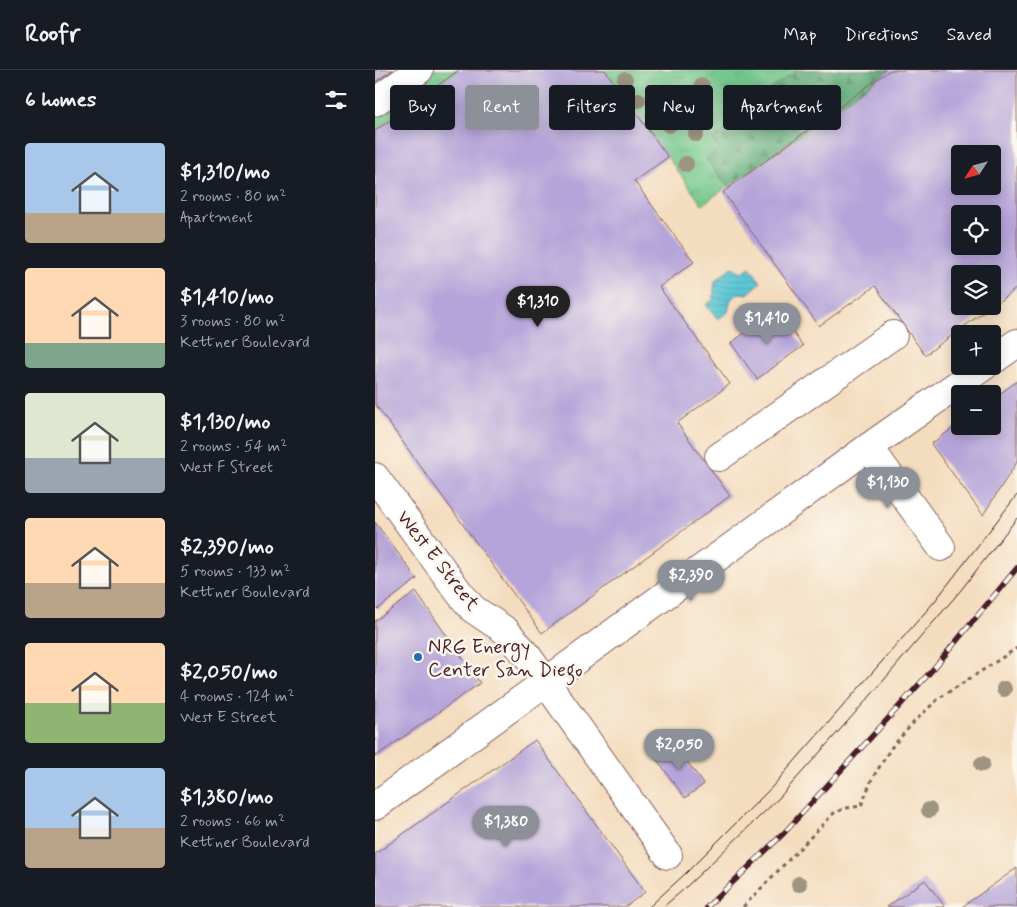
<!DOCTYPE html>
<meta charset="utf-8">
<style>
:root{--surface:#171b24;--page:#20242c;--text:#f1f3f6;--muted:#9ea1a6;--line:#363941;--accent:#8c9099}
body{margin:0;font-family:Mynerve,sans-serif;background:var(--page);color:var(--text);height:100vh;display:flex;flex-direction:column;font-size:19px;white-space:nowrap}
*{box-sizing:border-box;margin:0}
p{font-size:16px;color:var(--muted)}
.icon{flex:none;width:28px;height:28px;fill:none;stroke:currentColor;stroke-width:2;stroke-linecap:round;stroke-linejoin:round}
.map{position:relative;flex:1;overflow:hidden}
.side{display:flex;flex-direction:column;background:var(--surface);width:375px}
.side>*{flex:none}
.guide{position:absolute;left:15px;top:15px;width:475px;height:45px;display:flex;gap:10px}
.needle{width:32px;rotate:234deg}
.buttons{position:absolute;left:576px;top:75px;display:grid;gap:10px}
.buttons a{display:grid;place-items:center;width:50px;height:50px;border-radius:5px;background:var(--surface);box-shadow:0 2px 12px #0003;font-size:25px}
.price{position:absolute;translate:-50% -42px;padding:0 11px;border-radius:18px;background:var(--accent);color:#fff;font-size:16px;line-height:32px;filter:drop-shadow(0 1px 2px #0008)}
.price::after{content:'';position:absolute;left:50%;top:30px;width:15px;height:11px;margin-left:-8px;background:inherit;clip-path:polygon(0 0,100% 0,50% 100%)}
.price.active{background:#222;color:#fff}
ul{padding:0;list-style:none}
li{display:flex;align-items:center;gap:15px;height:125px;padding:0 25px}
li span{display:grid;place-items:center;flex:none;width:140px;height:100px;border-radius:5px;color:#555}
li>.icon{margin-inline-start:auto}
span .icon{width:60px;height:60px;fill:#fffc;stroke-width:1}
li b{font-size:21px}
h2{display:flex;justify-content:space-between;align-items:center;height:60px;padding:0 25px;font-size:21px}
.chip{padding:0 18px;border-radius:5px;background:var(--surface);box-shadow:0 2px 12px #0003;font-size:18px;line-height:45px}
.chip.active{background:var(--accent);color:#fff}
header{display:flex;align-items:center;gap:30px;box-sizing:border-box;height:70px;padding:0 25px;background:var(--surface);border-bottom:1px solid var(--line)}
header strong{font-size:24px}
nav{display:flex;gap:28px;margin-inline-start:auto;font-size:18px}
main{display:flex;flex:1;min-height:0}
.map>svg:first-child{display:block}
.grass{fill:url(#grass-tufts);stroke:#5e745c}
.forest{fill:url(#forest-firs);stroke:#546652}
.water{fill:url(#water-rules);stroke:#527380}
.building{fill:#b5a4d9;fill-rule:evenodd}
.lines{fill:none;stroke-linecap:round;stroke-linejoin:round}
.minor-casing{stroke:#86625f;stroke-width:30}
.major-casing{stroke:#86625f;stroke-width:30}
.path{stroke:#86625f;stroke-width:3;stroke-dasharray:4 4;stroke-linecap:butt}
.minor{stroke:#fff;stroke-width:28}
.major{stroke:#fff;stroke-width:28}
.tram{stroke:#4a1f2b;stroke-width:1}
.rail-casing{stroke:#4a1f2b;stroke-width:5.5}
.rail{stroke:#fbf7ec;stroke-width:4;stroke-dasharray:11;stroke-linecap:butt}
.tree{fill:#9e9580}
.poi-dot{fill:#1f6fb2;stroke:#fbf7ec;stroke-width:2}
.labels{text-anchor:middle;stroke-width:5;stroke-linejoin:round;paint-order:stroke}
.street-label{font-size:20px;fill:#4a1f2b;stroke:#fbf7ec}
.poi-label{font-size:20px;fill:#4a1f2b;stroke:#fbf7ec;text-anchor:start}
</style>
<header>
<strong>Roofr</strong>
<nav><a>Map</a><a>Directions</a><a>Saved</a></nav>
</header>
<main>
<section class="side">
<h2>6 homes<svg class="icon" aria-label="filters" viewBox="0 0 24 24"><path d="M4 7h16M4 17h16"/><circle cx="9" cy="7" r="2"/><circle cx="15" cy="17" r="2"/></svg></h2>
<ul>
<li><span style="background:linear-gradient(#a9c7e8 70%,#b9a48a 0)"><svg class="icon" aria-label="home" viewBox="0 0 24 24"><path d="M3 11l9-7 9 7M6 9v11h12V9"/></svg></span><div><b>$1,310/mo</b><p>2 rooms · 80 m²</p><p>Apartment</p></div></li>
<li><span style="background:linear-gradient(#ffd9b3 75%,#7fa58c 0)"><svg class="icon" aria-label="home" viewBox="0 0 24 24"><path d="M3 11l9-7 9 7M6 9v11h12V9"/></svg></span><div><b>$1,410/mo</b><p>3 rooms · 80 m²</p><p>Kettner Boulevard</p></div></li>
<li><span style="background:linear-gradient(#dfe7d0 65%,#9aa5b1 0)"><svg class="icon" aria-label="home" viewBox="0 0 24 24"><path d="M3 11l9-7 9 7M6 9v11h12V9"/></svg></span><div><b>$1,130/mo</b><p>2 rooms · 54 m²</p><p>West F Street</p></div></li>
<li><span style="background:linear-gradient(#ffd9b3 65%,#b9a48a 0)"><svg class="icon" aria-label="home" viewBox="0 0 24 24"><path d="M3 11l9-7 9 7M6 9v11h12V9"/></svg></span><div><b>$2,390/mo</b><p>5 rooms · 133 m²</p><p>Kettner Boulevard</p></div></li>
<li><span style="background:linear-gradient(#ffd9b3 60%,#8fb573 0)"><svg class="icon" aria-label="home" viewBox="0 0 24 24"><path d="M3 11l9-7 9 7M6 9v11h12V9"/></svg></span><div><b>$2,050/mo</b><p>4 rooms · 124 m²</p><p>West E Street</p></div></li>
<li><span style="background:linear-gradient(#a9c7e8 60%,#b9a48a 0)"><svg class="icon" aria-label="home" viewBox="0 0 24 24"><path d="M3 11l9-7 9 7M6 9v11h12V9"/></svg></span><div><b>$1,380/mo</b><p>2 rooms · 66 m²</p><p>Kettner Boulevard</p></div></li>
</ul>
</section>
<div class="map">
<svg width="642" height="837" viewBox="0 0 642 837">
<defs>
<pattern id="grass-tufts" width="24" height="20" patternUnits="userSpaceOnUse" patternTransform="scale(1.25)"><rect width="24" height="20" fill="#73c88c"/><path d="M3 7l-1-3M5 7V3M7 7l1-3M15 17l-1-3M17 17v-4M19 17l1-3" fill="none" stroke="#65ab79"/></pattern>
<pattern id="forest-firs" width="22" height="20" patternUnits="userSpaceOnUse" patternTransform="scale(1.25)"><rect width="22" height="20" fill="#5eac78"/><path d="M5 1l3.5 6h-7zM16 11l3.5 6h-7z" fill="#508b63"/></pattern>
<pattern id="water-rules" width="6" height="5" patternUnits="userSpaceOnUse" patternTransform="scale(1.25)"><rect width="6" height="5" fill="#5bc7d4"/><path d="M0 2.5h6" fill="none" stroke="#51aab6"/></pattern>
</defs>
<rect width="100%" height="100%" fill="#fbf7ec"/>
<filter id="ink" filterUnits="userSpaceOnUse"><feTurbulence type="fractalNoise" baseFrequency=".02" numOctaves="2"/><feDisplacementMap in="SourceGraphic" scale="10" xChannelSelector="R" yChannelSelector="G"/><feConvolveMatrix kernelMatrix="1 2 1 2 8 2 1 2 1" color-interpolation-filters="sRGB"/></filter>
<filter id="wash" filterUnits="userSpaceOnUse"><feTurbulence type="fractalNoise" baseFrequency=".0096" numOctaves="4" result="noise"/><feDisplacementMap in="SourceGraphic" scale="20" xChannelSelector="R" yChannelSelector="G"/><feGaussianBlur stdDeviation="1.12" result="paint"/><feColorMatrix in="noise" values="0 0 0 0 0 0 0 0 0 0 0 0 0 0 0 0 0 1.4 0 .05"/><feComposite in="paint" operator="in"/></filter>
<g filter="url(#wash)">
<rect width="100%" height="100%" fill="#f4ddbf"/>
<path class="grass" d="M18 0H84L0 61V12Z
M230 0H515L327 135Z"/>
<path class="forest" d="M422 0H514L353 117 331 89 344 80 338 70 359 53 356 48Z"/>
<path class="water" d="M357 197 367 202 375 197 386 212 373 224 364 223 356 229 353 242 343 249 331 235 338 230 340 211Z"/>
<g id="blocks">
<path class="building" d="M0 0H18L0 12Z
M84 0H230L293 87 259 111 319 192 284 217 355 314 302 353 355 426 167 563 0 334V61Z
M515 0H642V218L618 236V204H585V236H617L550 285 500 216 444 256 348 122ZM585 84H618V116H585ZM585 144H618V176H585Z
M401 240 428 276 382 309 356 273Z
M642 311V392L608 445 556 374 585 353V356H618V329Z
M0 452 42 509 3 539 0 536Z
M41 522 105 613 0 687V551Z
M160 670 270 822 250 837H0V784Z
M298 673 329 714 310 728 280 687Z
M642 798V837H587L608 822Z
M550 810 570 837H512Z"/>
</g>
</g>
<g filter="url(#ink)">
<use href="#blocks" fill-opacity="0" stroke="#86625f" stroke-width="1"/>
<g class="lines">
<g class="minor-casing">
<path id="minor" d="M0 32 44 0
M494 377 566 477
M344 387 518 265
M0 407 83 521 98 539 131 561 153 587 293 785"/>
</g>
<g class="major-casing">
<path id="major" d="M618 290 642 273
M0 736 494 377 609 296"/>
</g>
<path class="path" d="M368 837 460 742 472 738 486 736 497 709 516 678 538 653 563 629 642 578"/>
<use href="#minor" class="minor"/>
<use href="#major" class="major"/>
<path class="tram" d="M274 837 311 803 397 717 560 531 642 425
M288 837 308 820 404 728 497 624 586 520 642 448"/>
<g class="rail-casing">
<path id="rail" d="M332 837 409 763 559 598 642 498"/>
</g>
<use href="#rail" class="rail"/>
</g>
<g class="tree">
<circle cx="250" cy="10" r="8"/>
<circle cx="327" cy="16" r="8"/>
<circle cx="263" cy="30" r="8"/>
<circle cx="279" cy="46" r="8"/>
<circle cx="294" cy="55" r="8"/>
<circle cx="321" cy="64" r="8"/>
<circle cx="311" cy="94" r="8"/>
<circle cx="629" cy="619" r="8"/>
<circle cx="607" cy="694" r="8"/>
<circle cx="554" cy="740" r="8"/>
<circle cx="424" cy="814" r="8"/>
</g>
</g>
<circle class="poi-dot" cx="43" cy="587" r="5"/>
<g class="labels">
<g class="street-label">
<text transform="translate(64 490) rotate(52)" y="7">West E Street</text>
</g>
<g class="poi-label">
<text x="53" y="583">NRG Energy<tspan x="53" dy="23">Center San Diego</tspan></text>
</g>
</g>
</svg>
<div class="buttons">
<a><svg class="needle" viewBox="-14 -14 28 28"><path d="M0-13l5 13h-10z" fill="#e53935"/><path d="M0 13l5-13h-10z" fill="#9ea1a6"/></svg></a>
<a><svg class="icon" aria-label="locate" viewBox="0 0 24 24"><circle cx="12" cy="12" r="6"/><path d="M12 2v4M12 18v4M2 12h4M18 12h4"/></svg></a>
<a><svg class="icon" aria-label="layers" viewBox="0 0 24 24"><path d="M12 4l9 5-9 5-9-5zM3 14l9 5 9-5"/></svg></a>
<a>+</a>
<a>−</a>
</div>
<b class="price active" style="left:163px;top:258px">$1,310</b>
<b class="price" style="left:392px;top:275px">$1,410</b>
<b class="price" style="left:513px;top:439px">$1,130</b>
<b class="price" style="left:316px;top:532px">$2,390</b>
<b class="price" style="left:304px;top:701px">$2,050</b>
<b class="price" style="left:131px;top:778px">$1,380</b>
<div class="guide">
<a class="chip">Buy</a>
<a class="chip active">Rent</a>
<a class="chip">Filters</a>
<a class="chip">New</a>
<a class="chip">Apartment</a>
</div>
</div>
</main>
